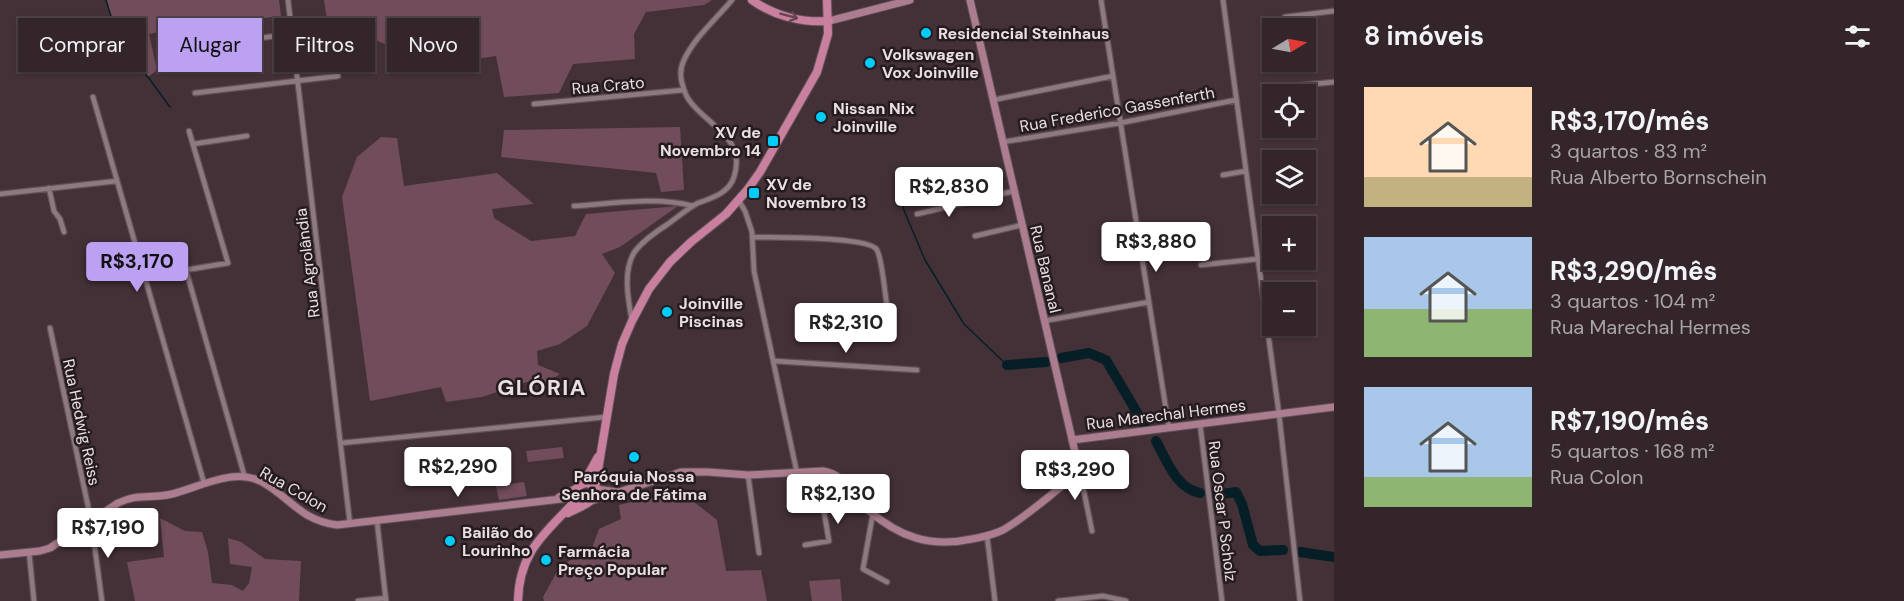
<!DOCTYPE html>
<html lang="pt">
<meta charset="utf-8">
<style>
:root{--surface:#33252a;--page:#3b2d32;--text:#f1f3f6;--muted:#a9a5a8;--line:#4e4247;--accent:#bca0f2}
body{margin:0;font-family:"DM Sans",sans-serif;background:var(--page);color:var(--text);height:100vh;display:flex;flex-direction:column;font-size:22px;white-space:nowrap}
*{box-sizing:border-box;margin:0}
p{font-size:20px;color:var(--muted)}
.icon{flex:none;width:33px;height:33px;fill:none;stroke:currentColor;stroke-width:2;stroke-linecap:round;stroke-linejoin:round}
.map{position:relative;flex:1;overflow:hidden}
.details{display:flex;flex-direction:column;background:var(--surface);width:570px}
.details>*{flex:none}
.banner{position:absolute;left:18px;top:18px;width:570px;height:54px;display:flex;gap:12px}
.needle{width:39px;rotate:80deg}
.fabs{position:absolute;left:1262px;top:18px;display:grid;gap:12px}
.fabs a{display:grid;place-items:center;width:54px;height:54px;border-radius:0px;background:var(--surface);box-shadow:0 2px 4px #0004,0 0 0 2px var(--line);font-size:30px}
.price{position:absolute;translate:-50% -51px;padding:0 14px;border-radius:6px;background:#fff;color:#222;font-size:20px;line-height:39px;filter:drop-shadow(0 2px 3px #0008)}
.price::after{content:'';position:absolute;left:50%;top:36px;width:18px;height:14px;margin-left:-9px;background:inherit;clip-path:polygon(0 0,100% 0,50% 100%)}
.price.on{background:var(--accent);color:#111}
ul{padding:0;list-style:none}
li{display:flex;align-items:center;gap:18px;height:150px;padding:0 30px}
li span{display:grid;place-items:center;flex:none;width:168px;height:120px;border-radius:0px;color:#555}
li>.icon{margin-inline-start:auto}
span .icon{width:72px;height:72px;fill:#fffc;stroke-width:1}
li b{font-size:26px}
h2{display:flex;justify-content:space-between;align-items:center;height:72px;padding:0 30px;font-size:26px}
.tag{padding:0 21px;border-radius:0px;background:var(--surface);box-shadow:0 2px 4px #0004,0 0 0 2px var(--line);font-size:21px;line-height:54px}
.tag.on{background:var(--accent);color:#111}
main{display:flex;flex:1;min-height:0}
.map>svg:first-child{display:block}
.green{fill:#714c5a}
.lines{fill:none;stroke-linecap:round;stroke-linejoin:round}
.stream{stroke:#061f27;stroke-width:1.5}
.river{stroke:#061f27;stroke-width:10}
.street-casing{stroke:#605057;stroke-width:7}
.secondary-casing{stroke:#605057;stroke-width:9}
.primary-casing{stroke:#605057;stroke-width:10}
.street{stroke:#8e7981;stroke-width:4.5}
.secondary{stroke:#ab7d8f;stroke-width:7}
.primary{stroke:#c8809e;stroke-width:8}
.oneway{stroke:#664452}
.poi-dot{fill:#00cbf9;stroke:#241c1f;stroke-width:2}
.labels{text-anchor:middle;stroke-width:5;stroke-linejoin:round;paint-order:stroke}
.poi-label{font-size:16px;font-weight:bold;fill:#ebdfe3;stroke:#241c1f;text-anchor:start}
.street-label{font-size:16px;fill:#ebdfe3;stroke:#241c1f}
.district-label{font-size:22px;font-weight:bold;letter-spacing:1.5px;fill:#ebdfe3;stroke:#241c1f}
</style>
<main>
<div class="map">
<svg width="1334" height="601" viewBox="0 0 1334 601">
<rect width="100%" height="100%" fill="#443138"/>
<path class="green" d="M106 0H279L281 16 190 26 149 34 157 70 148 77 120 46Z
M324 0H712L704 5 646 12 634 34 635 59 573 64 559 93 504 97 496 56 433 65 327 19Z
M680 127 684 190 661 192 656 173 501 157 504 130Z
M381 137 397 138 404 186 497 173 534 204 492 209 494 218 531 241 575 236 586 214 678 206 620 247 602 254 615 273 587 326 560 344 537 351 538 365 560 374 543 385 527 382 482 397 446 402 441 387 370 401 342 197 357 157Z
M562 447 564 458 528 462 526 451Z
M524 482 527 496 499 500 496 486Z
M680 491 717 520 726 571 761 570 767 601H544L543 597 560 566 592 548 599 529 621 519 619 505Z
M160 518 185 531 202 532 208 552 212 583 232 585 243 591 249 583 252 567 230 564 228 538 241 542 265 559 301 561 299 601H135L127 562 164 557Z
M840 579 842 601H812L809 581Z"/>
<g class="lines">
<path class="stream" d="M106 0 120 46 148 77 170 107
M907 184 903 208 925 260 964 324 1007 365"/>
<path class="river" d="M1061 358 1089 353 1106 360 1145 426
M1007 365 1046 362
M1156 441C1167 461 1176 488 1200 493
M1215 495 1236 492 1242 504 1253 545 1260 551 1283 550
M1300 552 1334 557"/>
<g class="street-casing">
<path id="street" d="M288 0 350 524
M1101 0 1169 428
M1223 0 1279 414 1300 601
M1285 17 1334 11
M165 50 292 34
M1293 86 1334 82
M195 93 338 76
M93 97 204 483
M993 100 1113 76
M534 104 684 90
M189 131 228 263 186 270 245 478
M1003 142 1120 123 1236 100
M193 144 247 136
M1223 175 1246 171
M49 188 54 211 60 219 64 232
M0 194 117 181
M739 201 745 211 752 232 754 271 797 473
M574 206C613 204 654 196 693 206
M917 214 1014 191
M975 236 1022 225
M752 237C772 238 869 236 877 250 882 259 885 294 887 306
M1201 265 1258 259
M632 321C628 300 622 268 636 250 644 240 657 231 668 224 678 217 688 208 698 203 712 198 729 193 734 177 747 137 706 125 689 100 685 95 684 89 682 83 680 75 680 68 684 60 694 38 716 19 732 0
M1044 321 1149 302
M50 328 91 520 102 601
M774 361 917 370
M1200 424 1222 601
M341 443 606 417
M1075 465 1083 487 1092 531
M748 475 759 553
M873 513 863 569 887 582
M377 521 386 601
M987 536 995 601
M805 545 829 541 817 471
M29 552 34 601
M358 601 386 598
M1058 601 1103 596 1126 601"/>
</g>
<g class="secondary-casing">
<path id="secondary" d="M829 21 910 0
M1072 440 1334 407
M596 489 617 492
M559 497 577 488
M591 501 681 472H708L748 475 823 471C845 474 852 495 867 509 899 537 930 548 972 539 983 537 993 535 1003 530 1024 518 1043 501 1062 486 1073 476 1076 466 1075 452L970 0
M0 555 40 551 50 548 118 503C137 493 153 499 172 494 200 487 234 467 262 482 291 498 300 520 337 525L578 497"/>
</g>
<g class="primary-casing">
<path id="primary" d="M752 0C774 16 802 23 829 21
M595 488 614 374 622 344 632 321 649 289 670 262 691 242 726 214 748 189 760 172 817 72 828 34 827 0
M578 498 577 488 587 477 598 457
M568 513C579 507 596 503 596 489 592 483 586 481 579 486
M518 601C519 550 547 532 578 498"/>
</g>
<use href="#street" class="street"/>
<use href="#secondary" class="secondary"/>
<use href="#primary" class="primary"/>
</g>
<defs><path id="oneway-shaft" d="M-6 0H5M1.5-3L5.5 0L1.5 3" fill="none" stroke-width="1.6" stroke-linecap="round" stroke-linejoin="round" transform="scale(1.5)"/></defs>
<use class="oneway" href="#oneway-shaft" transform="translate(789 16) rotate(15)"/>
<g class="poi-dot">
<circle cx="926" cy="33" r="6"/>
<circle cx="870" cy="63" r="6"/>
<circle cx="821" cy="117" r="6"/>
<rect x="767" y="135" width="12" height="12" rx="3"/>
<rect x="748" y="187" width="12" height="12" rx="3"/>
<circle cx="667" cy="312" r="6"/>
<circle cx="634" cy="457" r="6"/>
<circle cx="450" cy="541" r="6"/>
<circle cx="546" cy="560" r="6"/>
</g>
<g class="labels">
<g class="poi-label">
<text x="938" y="39">Residencial Steinhaus</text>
<text x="882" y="60">Volkswagen<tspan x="882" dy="18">Vox Joinville</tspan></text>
<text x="833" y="114">Nissan Nix<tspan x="833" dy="18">Joinville</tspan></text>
<text x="761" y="138" text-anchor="end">XV de<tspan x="761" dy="18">Novembro 14</tspan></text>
<text x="766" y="190">XV de<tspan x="766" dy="18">Novembro 13</tspan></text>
<text x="679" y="309">Joinville<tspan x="679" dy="18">Piscinas</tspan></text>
<text x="634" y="482" text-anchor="middle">Paróquia Nossa<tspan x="634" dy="18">Senhora de Fátima</tspan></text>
<text x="462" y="538">Bailão do<tspan x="462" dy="18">Lourinho</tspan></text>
<text x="558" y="557">Farmácia<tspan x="558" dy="18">Preço Popular</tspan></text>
</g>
<g class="street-label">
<text transform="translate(608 85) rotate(-5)" y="6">Rua Crato</text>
<text transform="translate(1117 109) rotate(-10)" y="6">Rua Frederico Gassenferth</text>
<text transform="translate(307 263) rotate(-97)" y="6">Rua Agrolândia</text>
<text transform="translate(1046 269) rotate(77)" y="6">Rua Bananal</text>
<text transform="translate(1166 414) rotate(-7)" y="6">Rua Marechal Hermes</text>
<text transform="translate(82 422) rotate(78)" y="6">Rua Hedwig Reiss</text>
<text transform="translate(294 489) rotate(30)" y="6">Rua Colon</text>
<text transform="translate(1223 511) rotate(83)" y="6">Rua Oscar P Scholz</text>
</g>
<g class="district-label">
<text x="542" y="395">GLÓRIA</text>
</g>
</g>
</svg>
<div class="fabs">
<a><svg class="needle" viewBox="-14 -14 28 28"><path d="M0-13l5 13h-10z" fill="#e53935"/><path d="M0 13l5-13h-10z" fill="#a9a5a8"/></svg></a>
<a><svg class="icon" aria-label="locate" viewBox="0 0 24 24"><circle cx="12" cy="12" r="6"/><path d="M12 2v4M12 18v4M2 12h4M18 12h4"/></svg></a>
<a><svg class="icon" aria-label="layers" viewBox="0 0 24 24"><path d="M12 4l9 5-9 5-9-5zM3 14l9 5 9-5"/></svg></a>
<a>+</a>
<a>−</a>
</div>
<b class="price" style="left:949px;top:218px">R$2,830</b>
<b class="price" style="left:1156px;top:273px">R$3,880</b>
<b class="price on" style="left:137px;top:293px">R$3,170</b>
<b class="price" style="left:846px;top:354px">R$2,310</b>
<b class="price" style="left:458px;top:498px">R$2,290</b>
<b class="price" style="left:1075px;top:501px">R$3,290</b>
<b class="price" style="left:838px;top:525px">R$2,130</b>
<b class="price" style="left:108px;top:559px">R$7,190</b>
<div class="banner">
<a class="tag">Comprar</a>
<a class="tag on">Alugar</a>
<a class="tag">Filtros</a>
<a class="tag">Novo</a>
</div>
</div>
<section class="details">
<h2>8 imóveis<svg class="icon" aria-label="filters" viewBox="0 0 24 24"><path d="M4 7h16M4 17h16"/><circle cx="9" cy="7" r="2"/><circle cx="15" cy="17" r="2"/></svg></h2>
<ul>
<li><span style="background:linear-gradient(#ffd9b3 75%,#c2b280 0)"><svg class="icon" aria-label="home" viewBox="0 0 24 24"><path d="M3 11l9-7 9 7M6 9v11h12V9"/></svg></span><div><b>R$3,170/mês</b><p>3 quartos · 83 m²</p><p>Rua Alberto Bornschein</p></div></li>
<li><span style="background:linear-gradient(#a9c7e8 60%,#8fb573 0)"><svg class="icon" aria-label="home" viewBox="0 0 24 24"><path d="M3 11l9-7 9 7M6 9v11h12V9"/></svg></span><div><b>R$3,290/mês</b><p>3 quartos · 104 m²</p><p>Rua Marechal Hermes</p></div></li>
<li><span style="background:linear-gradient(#a9c7e8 75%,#8fb573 0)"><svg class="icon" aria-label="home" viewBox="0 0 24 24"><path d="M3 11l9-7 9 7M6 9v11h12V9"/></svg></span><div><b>R$7,190/mês</b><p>5 quartos · 168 m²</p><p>Rua Colon</p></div></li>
</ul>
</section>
</main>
